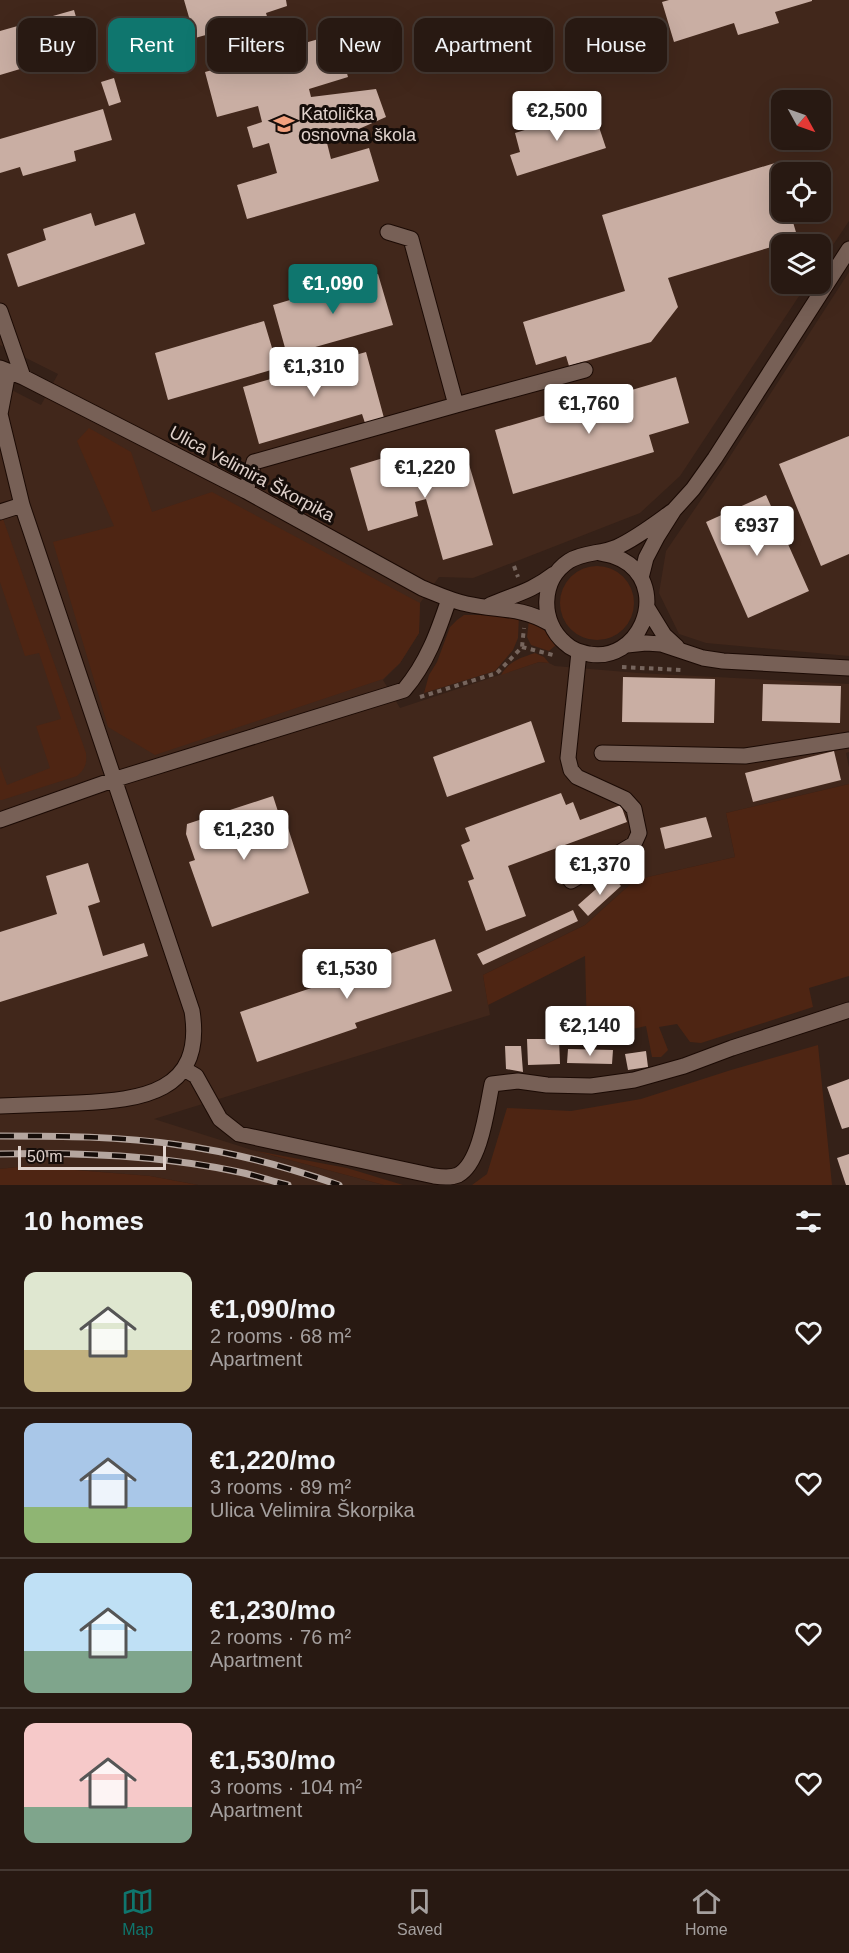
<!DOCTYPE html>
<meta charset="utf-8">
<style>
:root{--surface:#281912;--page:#342620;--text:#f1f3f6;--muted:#a5a09f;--line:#443832;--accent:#0f766e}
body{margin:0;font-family:Arial,sans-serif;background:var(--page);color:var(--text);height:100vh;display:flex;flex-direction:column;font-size:22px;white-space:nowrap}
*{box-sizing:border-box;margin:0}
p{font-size:20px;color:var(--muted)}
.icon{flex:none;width:33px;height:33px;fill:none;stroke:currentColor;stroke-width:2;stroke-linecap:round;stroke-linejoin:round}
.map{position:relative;height:1185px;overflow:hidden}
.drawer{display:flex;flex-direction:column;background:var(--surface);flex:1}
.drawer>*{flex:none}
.hud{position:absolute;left:18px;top:18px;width:813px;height:54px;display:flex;gap:12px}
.needle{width:39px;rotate:130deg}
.buttons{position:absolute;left:771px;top:90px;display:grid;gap:12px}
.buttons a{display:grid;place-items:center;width:60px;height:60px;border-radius:12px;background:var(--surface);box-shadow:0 6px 24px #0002,0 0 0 2px var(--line);font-size:30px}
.scale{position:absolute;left:18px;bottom:15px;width:148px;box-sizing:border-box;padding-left:6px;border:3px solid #e0d2cc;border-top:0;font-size:16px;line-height:21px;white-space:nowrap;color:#e0d2cc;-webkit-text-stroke:4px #160d09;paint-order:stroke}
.price{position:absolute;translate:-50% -51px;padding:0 14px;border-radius:6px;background:#fff;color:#222;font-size:20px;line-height:39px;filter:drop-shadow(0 2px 3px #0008)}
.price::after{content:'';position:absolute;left:50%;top:36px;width:18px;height:14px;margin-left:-9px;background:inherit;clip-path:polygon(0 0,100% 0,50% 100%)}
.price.selected{background:var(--accent);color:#fff}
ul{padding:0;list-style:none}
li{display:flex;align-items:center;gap:18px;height:150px;padding:0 24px}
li+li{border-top:2px solid var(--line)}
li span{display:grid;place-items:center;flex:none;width:168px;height:120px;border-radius:12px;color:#555}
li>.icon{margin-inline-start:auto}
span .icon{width:72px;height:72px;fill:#fffc;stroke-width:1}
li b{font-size:26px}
h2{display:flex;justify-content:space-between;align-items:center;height:72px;padding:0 24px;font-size:26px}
.pill{padding:0 21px;border-radius:12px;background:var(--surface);box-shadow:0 6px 24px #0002,0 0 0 2px var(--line);font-size:21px;line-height:54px}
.pill.selected{background:var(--accent);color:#fff}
.tab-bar{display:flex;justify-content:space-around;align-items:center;height:84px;border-top:2px solid var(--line);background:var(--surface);font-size:16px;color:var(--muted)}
.tab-bar a{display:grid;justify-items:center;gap:3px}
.tab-bar .selected{color:var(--accent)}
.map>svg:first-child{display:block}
.built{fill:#41271b;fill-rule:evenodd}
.green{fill:#4e2513}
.building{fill:#c9aea3}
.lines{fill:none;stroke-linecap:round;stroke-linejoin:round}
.minor-casing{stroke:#1b0a04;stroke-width:17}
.path{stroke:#76655d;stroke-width:4;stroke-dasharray:4.5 4.5;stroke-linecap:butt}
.minor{stroke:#776056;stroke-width:15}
.rail-casing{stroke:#b5a69f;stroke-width:7}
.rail{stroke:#160d09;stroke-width:4.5;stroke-dasharray:14;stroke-linecap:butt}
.labels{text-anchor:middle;stroke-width:6;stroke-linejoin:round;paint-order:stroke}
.poi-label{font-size:18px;fill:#e0d2cc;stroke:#160d09;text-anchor:start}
.street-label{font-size:18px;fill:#e0d2cc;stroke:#160d09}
</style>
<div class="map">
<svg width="849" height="1185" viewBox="0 0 849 1185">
<rect width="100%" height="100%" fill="#352118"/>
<path class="built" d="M0 0H849V221L821 263 820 244H782V284H807L680 476 640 513 473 578 439 577 420 603 419 633 400 663 383 680 400 708 539 662 549 663 555 666 638 673 849 684V752L846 753 849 767V784L726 813 735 857 635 880 585 925 483 975 490 1015 154 1119 252 1150 384 1185H198L150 1176 26 1166 0 1169V384L41 405 58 374 0 345ZM782 100H820V140H782ZM782 172H820V212H782Z
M849 272V656L706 643 679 634 659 593 666 551 718 475Z"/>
<path class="green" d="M89 428 131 452 152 512 212 492 420 603 419 633 400 663 383 679 155 755 108 727 53 542 114 526 77 441Z
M3 519 86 753C87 764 85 769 77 776L2 800H0V766L7 785 50 768 36 726 61 719 39 653 25 656 0 582V520Z
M560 603a37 37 0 1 1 74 0a37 37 0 1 1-74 0Z
M464 615H519L518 638 513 650 495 671 424 693 429 675 437 662 450 627 457 620Z
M529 620C541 625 549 634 556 645L549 651 531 645 527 637Z
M535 653 544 657 549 663 539 662 501 675C509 661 520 658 535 653Z
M849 784V976L809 988 813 1007 701 1043 690 1042 677 1024 659 1027 668 1050 661 1057H652L646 1026 628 1030 587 1032 585 956 488 1005 483 975 585 925 635 880 735 857 726 813Z
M818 1045 832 1185H472L487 1174 507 1108 571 1111 641 1099 731 1070Z
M252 1150 347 1168 403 1185H384Z
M26 1166 150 1176 198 1185H0V1169Z"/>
<path class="building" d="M184 0H286L287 6 266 13 277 51 336 34 348 77 309 89 311 97 376 89 386 117 327 143 331 159 369 148 379 181 247 219 237 185 277 173 269 143 253 148 247 127 262 122 258 106 217 117 205 72 259 57 249 23 195 38Z
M669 0H812V1L775 12 779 23 738 35 734 23 674 42 662 2Z
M74 10 83 41 45 52 47 61 0 75V31Z
M114 78 121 102 109 106 101 82Z
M103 109 112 140 74 151 76 161 23 176 20 167 0 173V139Z
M593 109 606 148 517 176 510 155 520 152 515 133Z
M775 163 782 183V212H790L798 239 668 278 678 307 651 342 569 366 566 356 536 365 523 322 625 291 602 215Z
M91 213 95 226 135 213 145 244 18 287 7 254 46 240 43 229Z
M378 274 393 325 287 355 273 305Z
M264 321 278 368 168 400 155 353Z
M366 352 384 418 365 423 362 414 259 444 243 387Z
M676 377 689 423 649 435 654 452 513 494 495 430Z
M849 436V554L821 566 779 464Z
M465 451 493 545 443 560 426 499 415 502 418 516 368 531 350 468 400 453 405 469Z
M766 495 809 591 748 618 706 522Z
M623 677 715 679 714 723 622 722Z
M763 684 841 686 840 723 762 721Z
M531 721 545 762 447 797 433 757Z
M834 751 841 780 753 802 745 773Z
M561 793 566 805 573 802 580 820 621 805 627 822 508 866 526 916 486 931 468 881 474 879 461 845 470 841 465 828Z
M273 796 284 830 288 828 309 893 212 927 189 862 195 860 186 834 187 824Z
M706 817 712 837 665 849 660 828Z
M88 863 100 902 88 906 103 956 144 943 148 956 0 1002V932L57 914 46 876Z
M612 875 621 886 588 916 578 905Z
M573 910 578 921 483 965 477 954Z
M435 939 452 991 355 1023 357 1028 257 1062 240 1012 341 978 338 971Z
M527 1039H559L560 1064 528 1065Z
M505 1046H521L523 1072 506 1069Z
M568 1049 613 1050 612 1064 567 1063Z
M646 1051 648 1067 628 1070 625 1054Z
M849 1079V1127L842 1129 827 1087Z
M849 1154V1185H846L837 1158Z"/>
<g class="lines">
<g class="minor-casing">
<path id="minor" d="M0 311 23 377
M0 368 23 377 246 491 422 588C437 594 451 601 467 604 498 611 519 606 549 623
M456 405 585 370
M246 491 254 462 456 405 411 239 388 232
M0 512 22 505
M600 553C610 555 620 557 629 564 668 595 638 663 589 654 580 652 572 650 565 643 540 622 540 580 569 561 583 552 601 554 617 547 637 538 656 523 674 510
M641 578 646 558 657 537 674 510 693 489 715 458 849 249
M490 605C516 594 532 591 554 574
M648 609 664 635 677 647
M627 645 646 643 661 644 703 658 723 661 849 668
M602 753 745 756 849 740
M0 820 113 780 404 690C427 663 438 632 449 599
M571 881 634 844 639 833 634 809 625 799 577 777 571 770 568 758 579 652
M184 1069 196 1076 220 1119 239 1134 434 1176C441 1177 451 1178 458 1175 481 1163 487 1107 492 1084L518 1081 547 1085 591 1086 634 1080 684 1066 732 1048 849 1010
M0 1106C26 1105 52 1104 78 1103 141 1100 205 1093 192 1011L22 505 0 414 8 372"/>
</g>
<path class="path" d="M514 566 518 577
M522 647 553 655
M622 667 681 670
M420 697 497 673 522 647 524 628"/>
<use href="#minor" class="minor"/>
<g class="rail-casing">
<path id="rail" d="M0 1136C59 1136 120 1136 179 1145 233 1152 287 1167 339 1185
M0 1154C80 1152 160 1155 239 1172 255 1175 271 1181 288 1185"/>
</g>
<use href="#rail" class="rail"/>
</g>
<defs>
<g id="school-bare" transform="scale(1.62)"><path d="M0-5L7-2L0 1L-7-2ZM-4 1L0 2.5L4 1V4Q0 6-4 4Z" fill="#f2a17e" stroke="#160d09" stroke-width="2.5" paint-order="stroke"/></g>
</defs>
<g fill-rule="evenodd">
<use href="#school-bare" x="284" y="124"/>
</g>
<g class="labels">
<g class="poi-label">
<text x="301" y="120">Katolička<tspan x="301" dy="21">osnovna škola</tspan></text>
</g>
<g class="street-label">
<text transform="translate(252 474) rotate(28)" y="6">Ulica Velimira Škorpika</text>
</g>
</g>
</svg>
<div class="buttons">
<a><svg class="needle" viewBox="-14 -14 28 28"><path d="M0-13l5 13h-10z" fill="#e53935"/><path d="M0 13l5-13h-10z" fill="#a5a09f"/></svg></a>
<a><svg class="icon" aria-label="locate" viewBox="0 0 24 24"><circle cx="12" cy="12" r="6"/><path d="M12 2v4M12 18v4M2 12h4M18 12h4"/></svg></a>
<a><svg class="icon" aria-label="layers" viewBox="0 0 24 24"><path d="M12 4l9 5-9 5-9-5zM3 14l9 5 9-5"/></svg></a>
</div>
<div class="scale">50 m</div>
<b class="price" style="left:557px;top:142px">€2,500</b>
<b class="price selected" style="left:333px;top:315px">€1,090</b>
<b class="price" style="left:314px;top:398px">€1,310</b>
<b class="price" style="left:589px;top:435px">€1,760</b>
<b class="price" style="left:425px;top:499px">€1,220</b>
<b class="price" style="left:757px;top:557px">€937</b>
<b class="price" style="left:244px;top:861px">€1,230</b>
<b class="price" style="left:600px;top:896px">€1,370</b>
<b class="price" style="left:347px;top:1000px">€1,530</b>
<b class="price" style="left:590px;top:1057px">€2,140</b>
<div class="hud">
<a class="pill">Buy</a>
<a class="pill selected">Rent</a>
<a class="pill">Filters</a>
<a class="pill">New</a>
<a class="pill">Apartment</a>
<a class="pill">House</a>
</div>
</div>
<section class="drawer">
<h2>10 homes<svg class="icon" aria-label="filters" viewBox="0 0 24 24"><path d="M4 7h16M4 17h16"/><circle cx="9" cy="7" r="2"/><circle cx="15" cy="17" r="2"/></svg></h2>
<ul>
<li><span style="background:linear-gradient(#dfe7d0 65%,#c2b280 0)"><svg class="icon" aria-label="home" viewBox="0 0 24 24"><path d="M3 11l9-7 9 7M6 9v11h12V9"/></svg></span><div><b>€1,090/mo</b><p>2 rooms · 68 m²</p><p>Apartment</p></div><svg class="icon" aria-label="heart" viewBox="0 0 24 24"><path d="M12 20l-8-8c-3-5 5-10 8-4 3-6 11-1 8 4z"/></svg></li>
<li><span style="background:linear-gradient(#a9c7e8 70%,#8fb573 0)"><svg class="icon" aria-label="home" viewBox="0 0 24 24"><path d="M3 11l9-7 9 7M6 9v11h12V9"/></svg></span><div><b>€1,220/mo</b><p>3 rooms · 89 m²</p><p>Ulica Velimira Škorpika</p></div><svg class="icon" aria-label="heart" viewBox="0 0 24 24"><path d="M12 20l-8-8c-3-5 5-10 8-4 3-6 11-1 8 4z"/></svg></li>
<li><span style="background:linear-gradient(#bfe0f5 65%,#7fa58c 0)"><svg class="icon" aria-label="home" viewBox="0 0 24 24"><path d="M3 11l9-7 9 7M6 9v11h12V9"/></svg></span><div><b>€1,230/mo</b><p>2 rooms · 76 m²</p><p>Apartment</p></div><svg class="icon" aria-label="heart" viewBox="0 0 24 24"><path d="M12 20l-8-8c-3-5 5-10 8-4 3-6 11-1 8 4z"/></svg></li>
<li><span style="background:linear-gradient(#f6c9c9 70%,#7fa58c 0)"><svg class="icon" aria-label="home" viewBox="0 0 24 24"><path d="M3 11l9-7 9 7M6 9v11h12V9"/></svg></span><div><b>€1,530/mo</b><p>3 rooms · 104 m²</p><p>Apartment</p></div><svg class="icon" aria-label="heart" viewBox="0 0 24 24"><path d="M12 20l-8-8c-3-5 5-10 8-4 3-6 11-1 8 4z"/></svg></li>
</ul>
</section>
<nav class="tab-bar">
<a class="selected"><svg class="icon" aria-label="map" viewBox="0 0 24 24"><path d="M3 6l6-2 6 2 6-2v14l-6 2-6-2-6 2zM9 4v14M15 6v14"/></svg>Map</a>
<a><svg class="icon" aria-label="saved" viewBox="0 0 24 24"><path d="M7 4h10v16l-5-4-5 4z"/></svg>Saved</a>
<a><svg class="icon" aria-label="home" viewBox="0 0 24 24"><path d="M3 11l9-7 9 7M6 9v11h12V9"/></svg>Home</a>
</nav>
